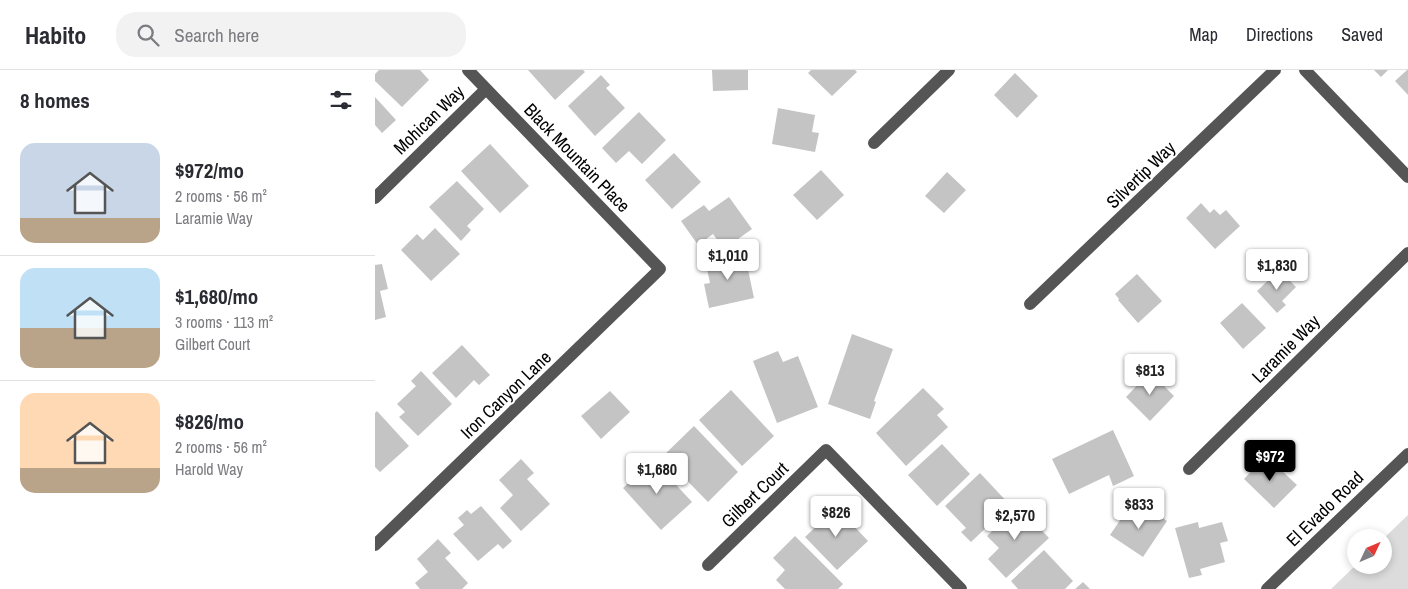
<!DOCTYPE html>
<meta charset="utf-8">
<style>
:root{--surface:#fff;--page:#f2f2f3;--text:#2b2b33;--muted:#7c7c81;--line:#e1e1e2;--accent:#000}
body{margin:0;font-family:"Archivo Narrow",sans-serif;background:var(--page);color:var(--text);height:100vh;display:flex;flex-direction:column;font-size:19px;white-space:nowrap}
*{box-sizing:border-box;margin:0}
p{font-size:16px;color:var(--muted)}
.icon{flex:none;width:28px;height:28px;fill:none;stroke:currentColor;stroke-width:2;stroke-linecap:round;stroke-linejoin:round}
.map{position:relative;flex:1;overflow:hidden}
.sheet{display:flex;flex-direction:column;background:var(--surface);width:375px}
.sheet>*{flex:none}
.needle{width:32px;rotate:46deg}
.fabs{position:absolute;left:972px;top:459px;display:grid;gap:10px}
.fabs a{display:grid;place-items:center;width:45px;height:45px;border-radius:50%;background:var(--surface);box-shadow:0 2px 8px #0003;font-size:25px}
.price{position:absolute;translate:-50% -42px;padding:0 11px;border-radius:5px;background:#fff;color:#222;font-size:16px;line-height:32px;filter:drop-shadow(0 1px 2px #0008)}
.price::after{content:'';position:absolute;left:50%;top:30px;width:15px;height:11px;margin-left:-8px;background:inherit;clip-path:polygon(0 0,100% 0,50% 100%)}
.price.active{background:var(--accent);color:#fff}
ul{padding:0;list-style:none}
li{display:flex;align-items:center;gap:15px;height:125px;padding:0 20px}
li+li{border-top:1px solid var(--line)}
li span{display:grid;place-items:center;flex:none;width:140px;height:100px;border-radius:15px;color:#555}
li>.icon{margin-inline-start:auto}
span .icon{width:60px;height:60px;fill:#fffc;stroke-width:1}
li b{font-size:21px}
h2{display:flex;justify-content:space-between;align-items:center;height:60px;padding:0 20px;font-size:21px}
header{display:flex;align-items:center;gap:30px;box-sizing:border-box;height:70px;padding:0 25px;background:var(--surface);border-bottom:1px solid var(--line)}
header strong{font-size:24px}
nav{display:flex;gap:28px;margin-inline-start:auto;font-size:18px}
.search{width:350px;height:45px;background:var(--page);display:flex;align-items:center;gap:12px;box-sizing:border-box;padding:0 18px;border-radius:20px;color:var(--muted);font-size:19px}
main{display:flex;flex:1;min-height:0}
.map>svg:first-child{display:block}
.green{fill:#dcdcdc}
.building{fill:#c4c4c4}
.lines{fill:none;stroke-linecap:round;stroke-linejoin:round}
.minor{stroke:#555;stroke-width:12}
.labels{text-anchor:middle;stroke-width:4;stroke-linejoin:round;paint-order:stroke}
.street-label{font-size:18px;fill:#000;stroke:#fff}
</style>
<header>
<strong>Habito</strong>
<div class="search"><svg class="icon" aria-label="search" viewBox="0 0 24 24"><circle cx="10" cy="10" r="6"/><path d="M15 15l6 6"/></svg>Search here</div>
<nav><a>Map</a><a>Directions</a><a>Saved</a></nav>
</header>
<main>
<section class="sheet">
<h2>8 homes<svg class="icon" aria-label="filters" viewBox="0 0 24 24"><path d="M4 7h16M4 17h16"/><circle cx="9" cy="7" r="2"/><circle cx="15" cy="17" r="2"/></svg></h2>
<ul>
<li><span style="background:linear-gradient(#c9d6e8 75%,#b9a48a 0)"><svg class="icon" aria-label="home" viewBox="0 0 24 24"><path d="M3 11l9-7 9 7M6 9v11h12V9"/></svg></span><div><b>$972/mo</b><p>2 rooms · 56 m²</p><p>Laramie Way</p></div></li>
<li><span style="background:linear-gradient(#bfe0f5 60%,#b9a48a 0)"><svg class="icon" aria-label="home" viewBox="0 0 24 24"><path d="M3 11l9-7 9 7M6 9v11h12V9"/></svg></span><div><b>$1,680/mo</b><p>3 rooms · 113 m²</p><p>Gilbert Court</p></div></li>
<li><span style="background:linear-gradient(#ffd9b3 75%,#b9a48a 0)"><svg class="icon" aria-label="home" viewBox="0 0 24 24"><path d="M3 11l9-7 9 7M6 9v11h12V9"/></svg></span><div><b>$826/mo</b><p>2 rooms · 56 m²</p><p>Harold Way</p></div></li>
</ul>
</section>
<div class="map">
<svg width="1033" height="519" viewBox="0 0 1033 519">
<rect width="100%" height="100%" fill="#fff"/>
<path class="green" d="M1033 445V519H956L981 495H1009V468Z"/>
<path class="building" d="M4 0H45L54 10 27 37 0 11V4Z
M153 0H208L210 2 180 30Z
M337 0H373V20L338 21Z
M436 0H480L482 2 457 26 433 3Z
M999 0H1013L1006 7Z
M1032 0H1033V25L1020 11Z
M640 3 663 26 642 48 619 25Z
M226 5 235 15 231 18 250 38 220 66 193 36Z
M0 27 21 50 7 63 0 55Z
M403 38 440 45 437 62 444 63 440 82 397 74Z
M264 42 291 70 267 94 254 81 241 93 227 78Z
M115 74 154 116 125 143 86 101Z
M299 83 326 112 297 139 270 110Z
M446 100 469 125 442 150 418 125Z
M572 102 591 120 569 143 550 126Z
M82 111 109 139 92 156 96 160 86 171 54 137Z
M354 127 377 159 349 179 338 164 323 175 306 151 329 135 334 141Z
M826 133 835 143 839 139 845 145 851 140 865 156 840 179 811 148Z
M60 158 85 184 56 211 26 180 42 164 48 170Z
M358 184 360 193 371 190 379 228 334 238 329 214 335 213 330 190Z
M7 194 13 219 5 221 11 247 0 250V195Z
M904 200 921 217 907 231 911 235 902 243 882 221Z
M762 204 787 231 763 253 743 230 744 229 740 224Z
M867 233 891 258 868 279 845 253Z
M477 264 518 279 499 331 501 332 495 349 453 334Z
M87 275 115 305 104 315 99 310 81 328 57 303Z
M403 281 408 292 423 286 443 337 402 353 378 291Z
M46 301 77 334 43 366 24 347 30 342 22 334 41 316 36 311Z
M775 302 799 326 775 351 751 327Z
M548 318 569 339 562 345 573 357 531 396 501 363Z
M356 320 399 366 367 396 324 350Z
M235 321 255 342 226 369 206 346Z
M2 341 34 376 5 402 0 397V343Z
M319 356 363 402 333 432 288 386Z
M738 360 759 406 738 416 734 405 694 424 677 389Z
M567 374 595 404 562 436 533 405Z
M891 386 922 415 899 438 869 409Z
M146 389 159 403 152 409 175 434 146 461 125 438 138 425 124 410Z
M278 390 317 432 286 460 248 418Z
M605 403 635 435 596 472 586 462 591 458 570 436Z
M457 433 493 471 462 500 430 467 451 447 447 442Z
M106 436 137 471 128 479 123 474 103 491 78 464 89 455 83 448 92 440 96 444Z
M644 436 674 468 631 508 613 489 624 478 612 466Z
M754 437 769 446 774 438 792 451 768 487 735 465Z
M823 452 824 458 847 452 853 471 845 473 850 492 825 499 827 505 814 508 800 458Z
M420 466 468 514 463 519H410L401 510 410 500 398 488Z
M63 469 76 483 70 488 93 513 87 519H45L40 513 53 502 42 489Z
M669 480 698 511 690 519H643L636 511Z
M708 512 715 519H700Z"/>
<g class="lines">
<path class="minor" d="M930 0 1033 107
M499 73 574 0
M0 128 111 19
M655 234 900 0
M814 399 1033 183
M0 475 285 199 93 0
M333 495 451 380 586 519
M892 519 1033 384"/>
</g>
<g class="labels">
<g class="street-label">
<text transform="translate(54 50) rotate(-44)" y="6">Mohican Way</text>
<text transform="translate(202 88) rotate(46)" y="6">Black Mountain Place</text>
<text transform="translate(766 105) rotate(-44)" y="6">Silvertip Way</text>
<text transform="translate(911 279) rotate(-45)" y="6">Laramie Way</text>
<text transform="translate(131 325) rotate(-44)" y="6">Iron Canyon Lane</text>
<text transform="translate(380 425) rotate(-44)" y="6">Gilbert Court</text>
<text transform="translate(950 439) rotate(-44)" y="6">El Evado Road</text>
</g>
</g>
</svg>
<div class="fabs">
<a><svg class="needle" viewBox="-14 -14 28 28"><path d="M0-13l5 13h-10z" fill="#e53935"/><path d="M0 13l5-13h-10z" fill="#7c7c81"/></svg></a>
</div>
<b class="price" style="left:353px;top:211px">$1,010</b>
<b class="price" style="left:902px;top:221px">$1,830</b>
<b class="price" style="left:775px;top:326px">$813</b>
<b class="price active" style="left:895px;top:412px">$972</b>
<b class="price" style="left:282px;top:425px">$1,680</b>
<b class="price" style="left:764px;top:460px">$833</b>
<b class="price" style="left:461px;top:468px">$826</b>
<b class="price" style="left:640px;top:471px">$2,570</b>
</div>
</main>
